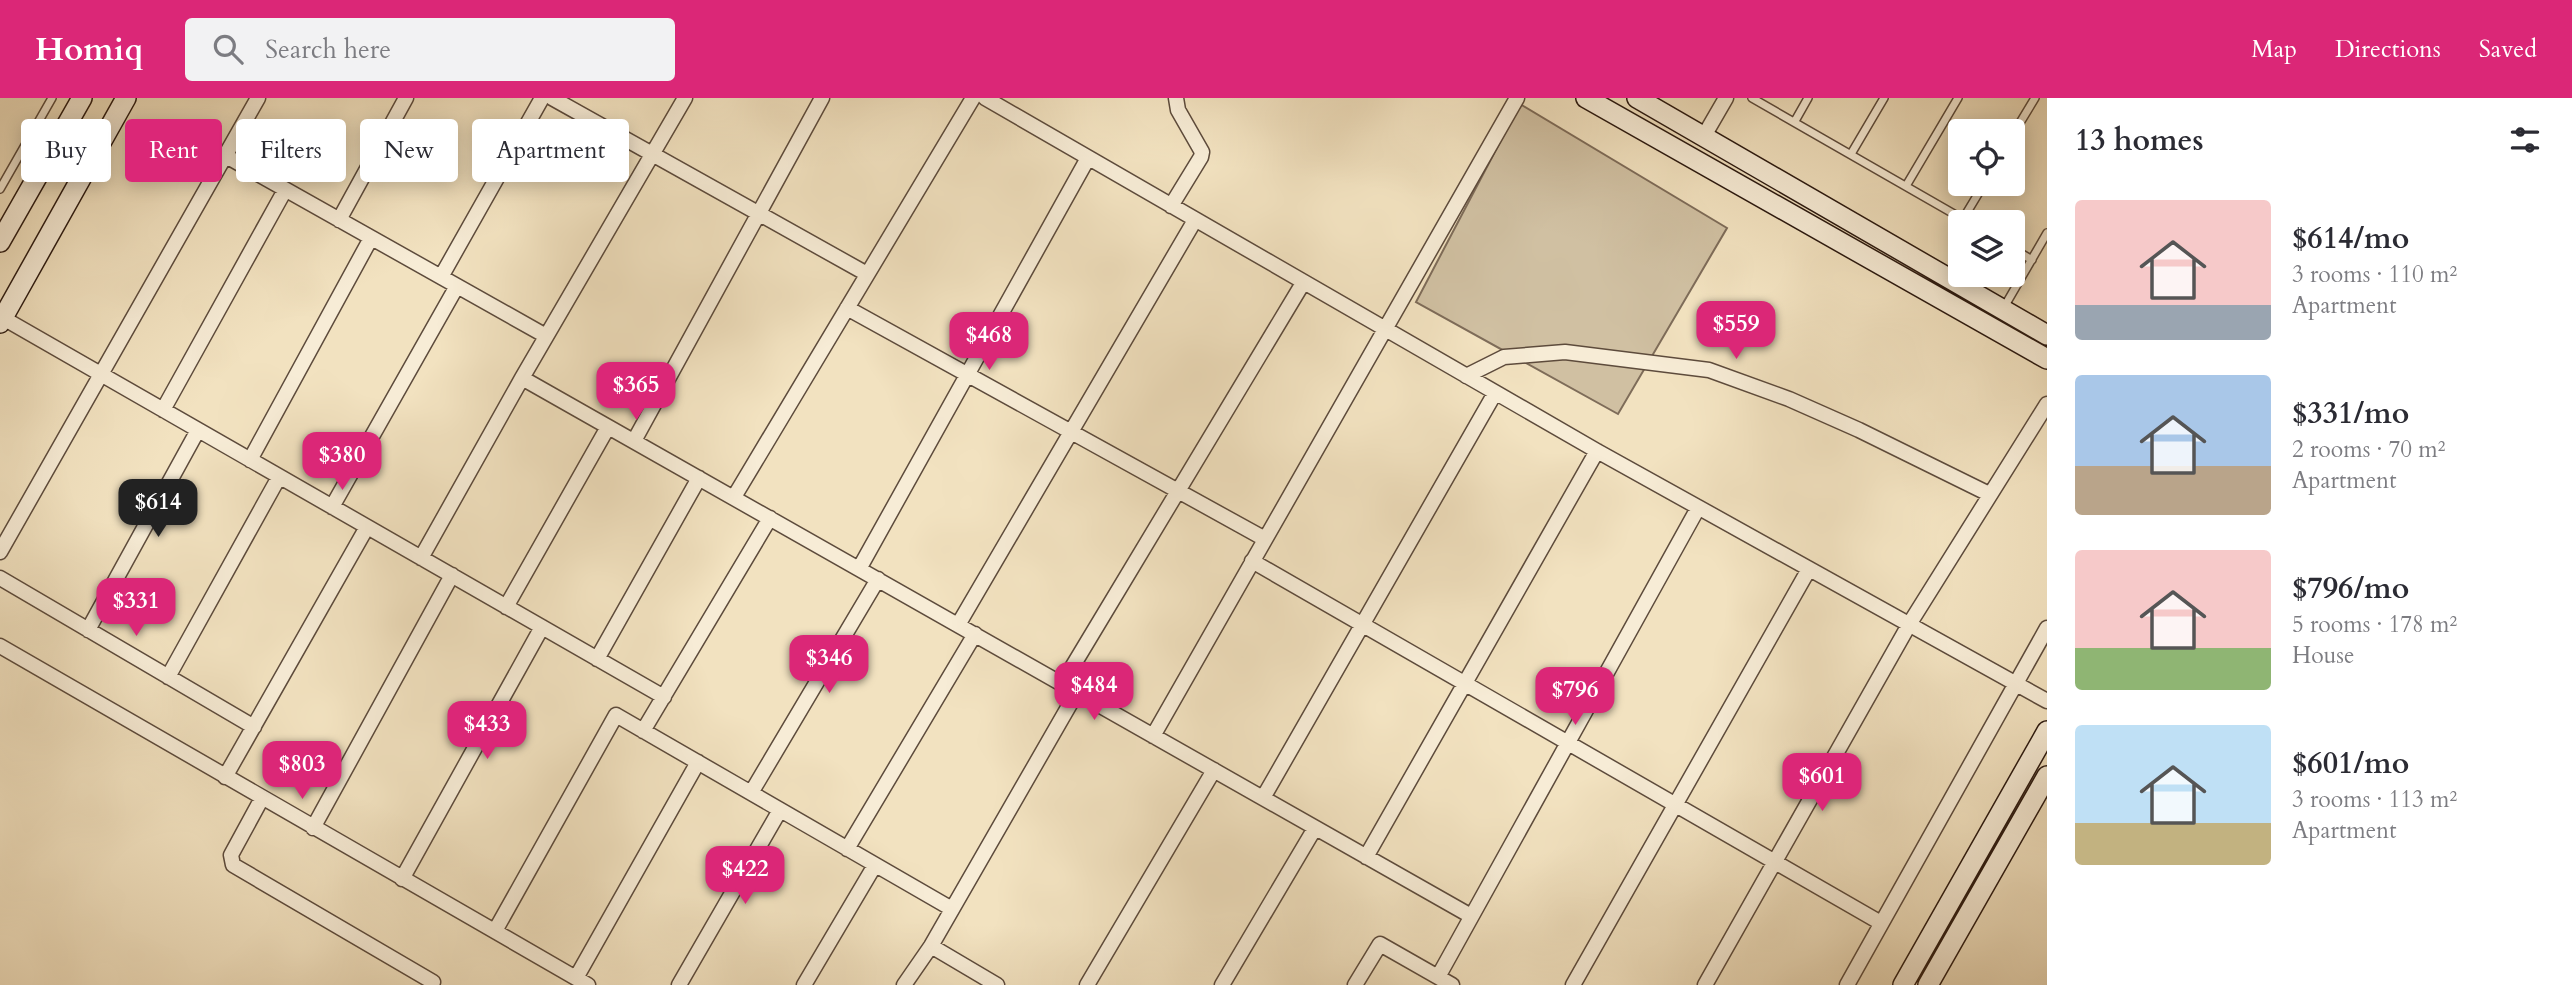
<!DOCTYPE html>
<meta charset="utf-8">
<style>
:root{--surface:#fff;--page:#f2f2f3;--text:#2b2b33;--muted:#7c7c81;--accent:#db2777}
body{margin:0;font-family:Cardo,serif;background:var(--page);color:var(--text);height:100vh;display:flex;flex-direction:column;font-size:26px;white-space:nowrap}
*{box-sizing:border-box;margin:0}
p{font-size:23px;color:var(--muted)}
.icon{flex:none;width:38px;height:38px;fill:none;stroke:currentColor;stroke-width:2;stroke-linecap:round;stroke-linejoin:round}
.map{position:relative;flex:1;overflow:hidden}
.side{display:flex;flex-direction:column;background:var(--surface);width:525px}
.side>*{flex:none}
.top-card{position:absolute;left:21px;top:21px;width:665px;height:63px;display:flex;gap:14px}
.tools{position:absolute;left:1948px;top:21px;display:grid;gap:14px}
.tools a{display:grid;place-items:center;width:77px;height:77px;border-radius:7px;background:var(--surface);box-shadow:0 4px 18px #0003;font-size:35px}
.price{position:absolute;translate:-50% -60px;padding:0 16px;border-radius:14px;background:var(--accent);color:#fff;font-size:23px;line-height:46px;filter:drop-shadow(0 2px 4px #0008)}
.price::after{content:'';position:absolute;left:50%;top:42px;width:21px;height:16px;margin-left:-10px;background:inherit;clip-path:polygon(0 0,100% 0,50% 100%)}
.price.current{background:#222;color:#fff}
ul{padding:0;list-style:none}
li{display:flex;align-items:center;gap:21px;height:175px;padding:0 28px}
li span{display:grid;place-items:center;flex:none;width:196px;height:140px;border-radius:7px;color:#555}
li>.icon{margin-inline-start:auto}
span .icon{width:84px;height:84px;fill:#fffc;stroke-width:1}
li b{font-size:30px}
h2{display:flex;justify-content:space-between;align-items:center;height:84px;padding:0 28px;font-size:30px}
.pill{padding:0 24px;border-radius:7px;background:var(--surface);box-shadow:0 4px 18px #0003;font-size:24px;line-height:63px}
.pill.current{background:var(--accent);color:#fff}
header{display:flex;align-items:center;gap:42px;box-sizing:border-box;height:98px;padding:0 35px;background:var(--accent);color:#fff}
header strong{font-size:33px}
nav{display:flex;gap:38px;margin-inline-start:auto;font-size:24px}
.search{width:490px;height:63px;background:var(--page);display:flex;align-items:center;gap:18px;box-sizing:border-box;padding:0 24px;border-radius:7px;color:var(--muted);font-size:26px}
main{display:flex;flex:1;min-height:0}
.map>svg:first-child{display:block}
.green{fill:#d0c0a2;stroke:#7e6c59;stroke-width:2}
.lines{fill:none;stroke-linecap:round;stroke-linejoin:round}
.service-casing{stroke:#5d4b3c;stroke-width:10}
.minor-casing{stroke:#5d4b3c;stroke-width:17}
.secondary-casing{stroke:#2b1910;stroke-width:22}
.service{stroke:#f7ecd6;stroke-width:7}
.minor{stroke:#f7ecd6;stroke-width:14}
.secondary{stroke:#f7ecd6;stroke-width:19}
</style>
<header>
<strong>Homiq</strong>
<div class="search"><svg class="icon" aria-label="search" viewBox="0 0 24 24"><circle cx="10" cy="10" r="6"/><path d="M15 15l6 6"/></svg>Search here</div>
<nav><a>Map</a><a>Directions</a><a>Saved</a></nav>
</header>
<main>
<div class="map">
<svg width="2047" height="887" viewBox="0 0 2047 887">
<rect width="100%" height="100%" fill="#f2e2c0"/>
<filter id="stains"><feTurbulence type="fractalNoise" baseFrequency=".00286" numOctaves="4"/><feColorMatrix values="0 0 0 0 .2 0 0 0 0 .09 0 0 0 0 .02 0 0 0 .5 -.17"/></filter>
<radialGradient id="worn" r=".72"><stop offset=".6" stop-color="#630" stop-opacity="0"/><stop offset="1" stop-color="#630" stop-opacity=".3"/></radialGradient>
<path class="green" d="M1520 6 1727 130 1618 316 1416 204Z"/>
<g class="lines">
<g class="service-casing">
<path id="service" d="M1752 0 1968 124
M1795 23 1808 0
M2012 38 2035 0
M1851 56 1884 0
M1906 88 1958 0
M0 91 52 0
M1963 121 1984 86
M2012 150 2032 162
M2003 211 2047 135"/>
</g>
<g class="minor-casing">
<path id="minor" d="M552 0 867 176
M985 0 1597 353 2047 603
M1704 38 1726 0
M226 58 546 238
M1171 108 1201 59 1202 54 1178 12 1176 0
M339 122 406 0
M441 179 542 0
M847 210 1265 441
M3 220 664 599
M1466 278 1504 259 1565 254 1709 272 1789 301 1859 332 1989 396
M522 280 1471 818
M163 312 285 92
M634 343 822 0
M250 362 371 140
M734 399 973 0
M332 409 457 188
M0 454 258 0
M421 460 522 280 685 0
M1252 463 1881 825
M859 471 1088 60
M0 480 254 629
M506 509 608 329
M958 527 1195 122
M88 532 198 332
M0 548 588 887
M597 561 699 380
M168 579 279 379
M1062 586 1303 185
M643 633 770 420
M1153 638 1517 0
M225 679 367 429
M751 695 878 481
M262 700 231 757 233 767 433 884
M1263 700 1495 295
M313 730 452 477
M847 751 975 536
M1366 759 1597 353
M402 781 542 529
M495 833 616 617 952 811
M931 848 997 887
M1438 879 1698 410
M576 880 698 664
M679 887 780 712
M804 887 875 767
M904 887 931 848 1077 594
M1087 887 1214 672
M1222 887 1315 730
M1355 887 1380 846 1452 887
M1573 887 1809 471
M1705 887 1910 525 2047 306
M1847 887 2047 530"/>
</g>
<g class="secondary-casing">
<path id="secondary" d="M1586 0 2047 261
M1637 0 2047 237
M0 144 82 0
M0 225 126 0
M1903 887 2047 633
M1928 887 2047 678"/>
</g>
<use href="#service" class="service"/>
<use href="#minor" class="minor"/>
<use href="#secondary" class="secondary"/>
</g>
<rect width="100%" height="100%" filter="url(#stains)"/>
<rect width="100%" height="100%" fill="url(#worn)"/>
</svg>
<div class="tools">
<a><svg class="icon" aria-label="locate" viewBox="0 0 24 24"><circle cx="12" cy="12" r="6"/><path d="M12 2v4M12 18v4M2 12h4M18 12h4"/></svg></a>
<a><svg class="icon" aria-label="layers" viewBox="0 0 24 24"><path d="M12 4l9 5-9 5-9-5zM3 14l9 5 9-5"/></svg></a>
</div>
<b class="price" style="left:1736px;top:263px">$559</b>
<b class="price" style="left:989px;top:274px">$468</b>
<b class="price" style="left:636px;top:324px">$365</b>
<b class="price" style="left:342px;top:394px">$380</b>
<b class="price current" style="left:158px;top:441px">$614</b>
<b class="price" style="left:136px;top:540px">$331</b>
<b class="price" style="left:829px;top:597px">$346</b>
<b class="price" style="left:1094px;top:624px">$484</b>
<b class="price" style="left:1575px;top:629px">$796</b>
<b class="price" style="left:487px;top:663px">$433</b>
<b class="price" style="left:302px;top:703px">$803</b>
<b class="price" style="left:1822px;top:715px">$601</b>
<b class="price" style="left:745px;top:808px">$422</b>
<div class="top-card">
<a class="pill">Buy</a>
<a class="pill current">Rent</a>
<a class="pill">Filters</a>
<a class="pill">New</a>
<a class="pill">Apartment</a>
</div>
</div>
<section class="side">
<h2>13 homes<svg class="icon" aria-label="filters" viewBox="0 0 24 24"><path d="M4 7h16M4 17h16"/><circle cx="9" cy="7" r="2"/><circle cx="15" cy="17" r="2"/></svg></h2>
<ul>
<li><span style="background:linear-gradient(#f6c9c9 75%,#9aa5b1 0)"><svg class="icon" aria-label="home" viewBox="0 0 24 24"><path d="M3 11l9-7 9 7M6 9v11h12V9"/></svg></span><div><b>$614/mo</b><p>3 rooms · 110 m²</p><p>Apartment</p></div></li>
<li><span style="background:linear-gradient(#a9c7e8 65%,#b9a48a 0)"><svg class="icon" aria-label="home" viewBox="0 0 24 24"><path d="M3 11l9-7 9 7M6 9v11h12V9"/></svg></span><div><b>$331/mo</b><p>2 rooms · 70 m²</p><p>Apartment</p></div></li>
<li><span style="background:linear-gradient(#f6c9c9 70%,#8fb573 0)"><svg class="icon" aria-label="home" viewBox="0 0 24 24"><path d="M3 11l9-7 9 7M6 9v11h12V9"/></svg></span><div><b>$796/mo</b><p>5 rooms · 178 m²</p><p>House</p></div></li>
<li><span style="background:linear-gradient(#bfe0f5 70%,#c2b280 0)"><svg class="icon" aria-label="home" viewBox="0 0 24 24"><path d="M3 11l9-7 9 7M6 9v11h12V9"/></svg></span><div><b>$601/mo</b><p>3 rooms · 113 m²</p><p>Apartment</p></div></li>
</ul>
</section>
</main>
